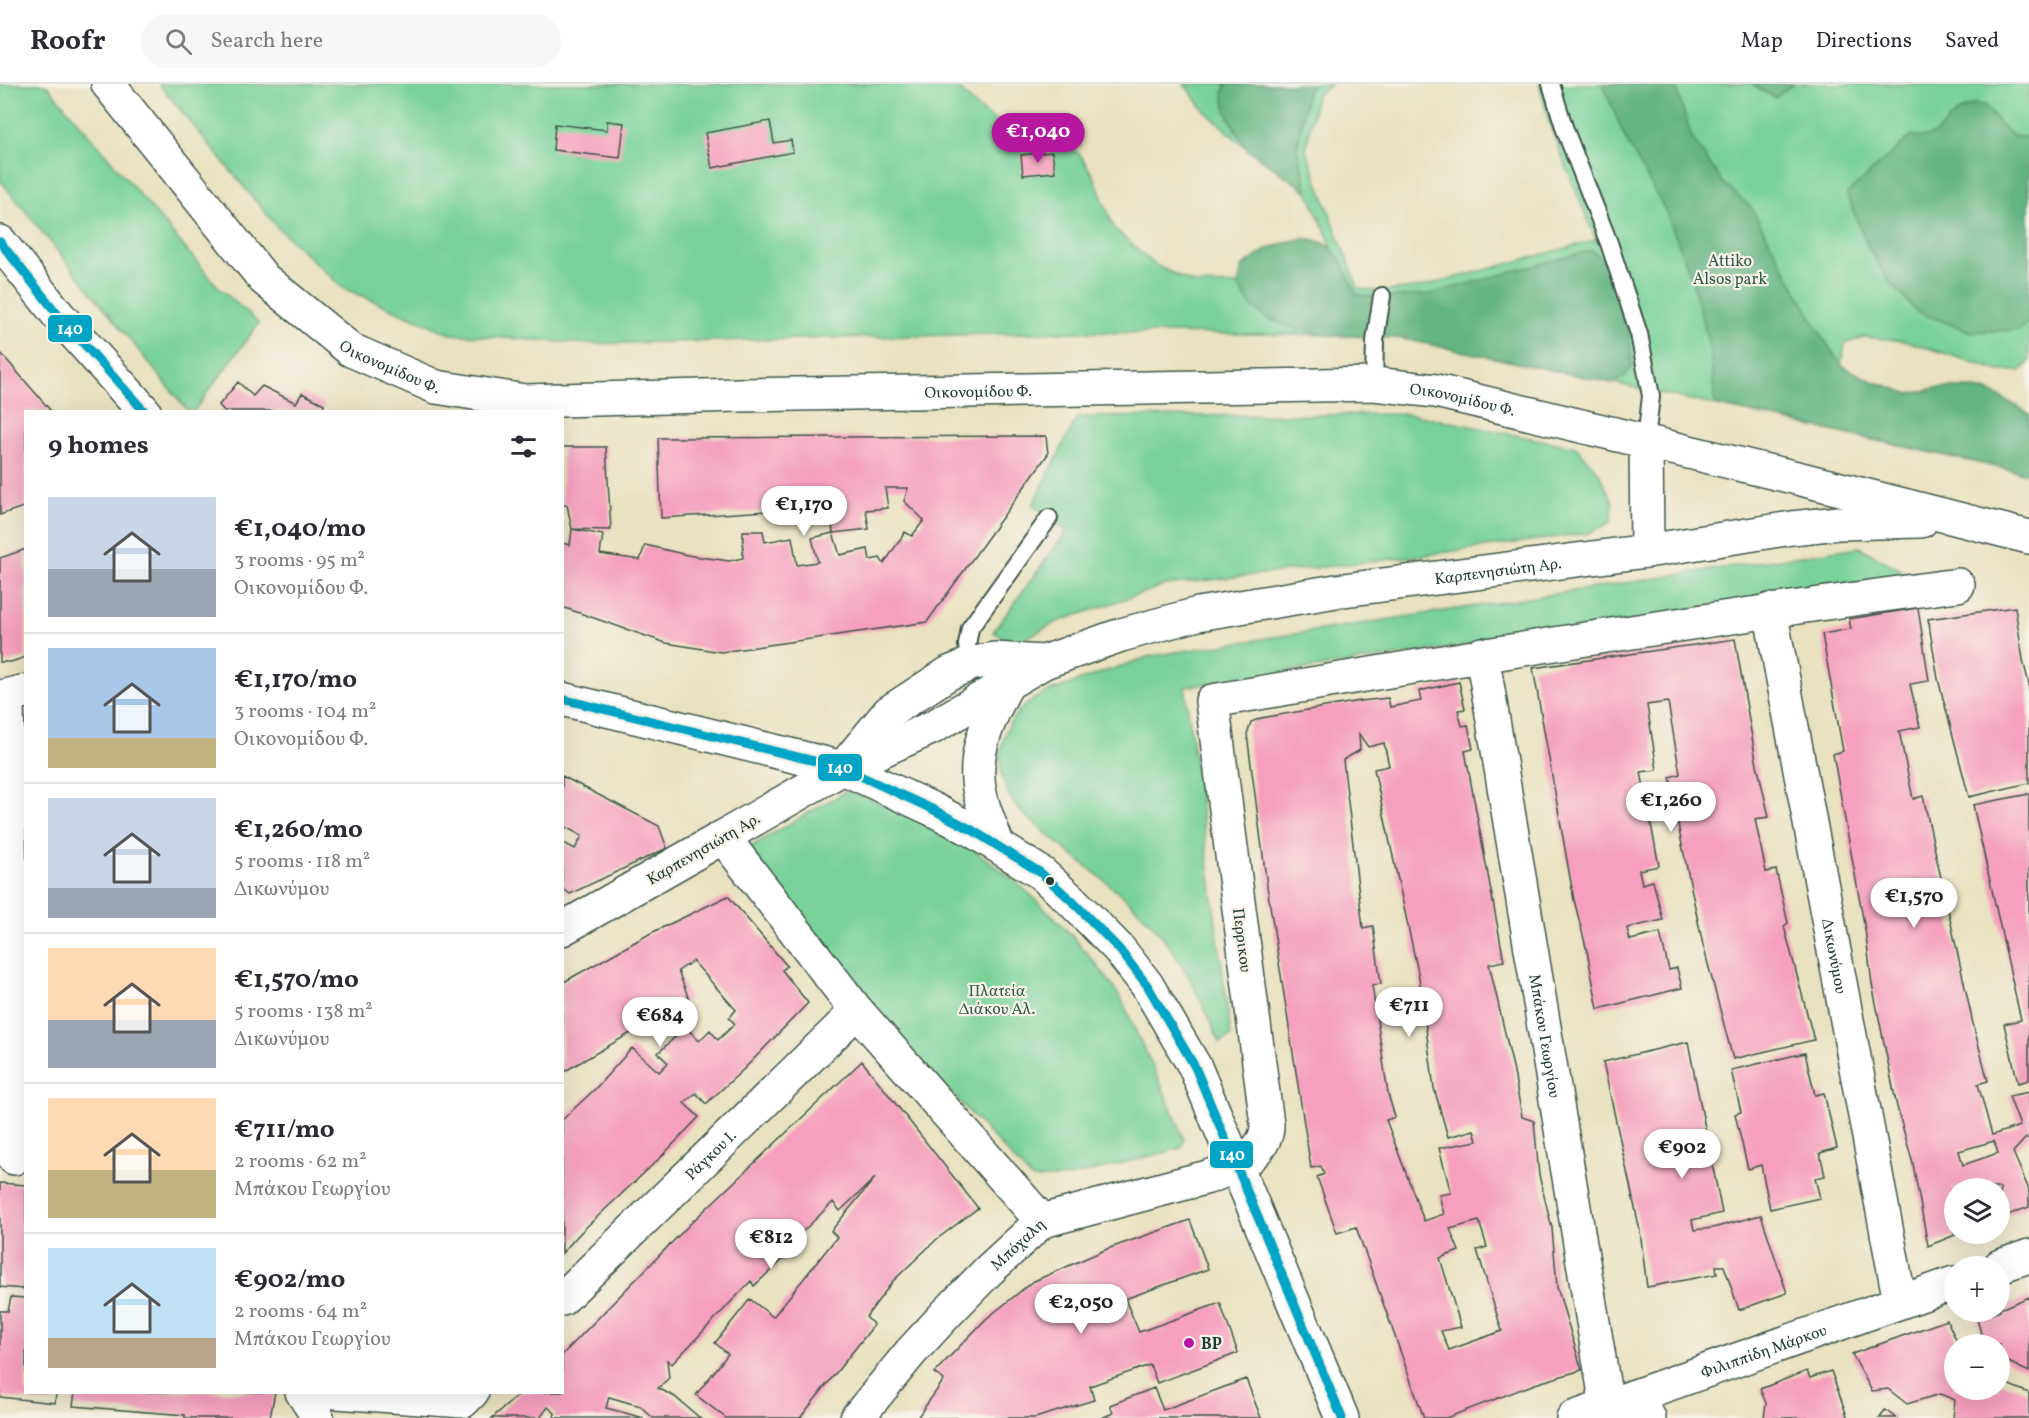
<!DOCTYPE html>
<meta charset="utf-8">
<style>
:root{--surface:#fff;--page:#f7f7f7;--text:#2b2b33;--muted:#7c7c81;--line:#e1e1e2;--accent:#b5179e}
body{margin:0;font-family:Vollkorn,serif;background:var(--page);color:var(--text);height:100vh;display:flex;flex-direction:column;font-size:22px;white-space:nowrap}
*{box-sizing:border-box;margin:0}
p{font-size:20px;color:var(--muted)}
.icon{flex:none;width:33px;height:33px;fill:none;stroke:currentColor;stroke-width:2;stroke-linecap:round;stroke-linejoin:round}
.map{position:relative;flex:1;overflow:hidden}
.panel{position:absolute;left:24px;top:326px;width:540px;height:984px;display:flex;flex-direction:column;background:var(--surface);border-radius:0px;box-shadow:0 6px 24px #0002}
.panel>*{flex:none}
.tools{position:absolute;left:1944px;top:1094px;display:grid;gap:12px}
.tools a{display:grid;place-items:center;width:66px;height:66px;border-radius:50%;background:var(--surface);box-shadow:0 6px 24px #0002;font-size:30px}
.price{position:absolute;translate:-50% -51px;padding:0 14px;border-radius:21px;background:#fff;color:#222;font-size:20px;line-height:39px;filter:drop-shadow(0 2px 3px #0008)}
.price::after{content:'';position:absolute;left:50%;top:36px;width:18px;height:14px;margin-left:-9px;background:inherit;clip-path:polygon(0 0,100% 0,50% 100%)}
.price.on{background:var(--accent);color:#fff}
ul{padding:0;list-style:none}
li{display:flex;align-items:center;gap:18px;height:150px;padding:0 24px}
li+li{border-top:2px solid var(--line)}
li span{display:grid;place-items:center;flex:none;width:168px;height:120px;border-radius:0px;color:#555}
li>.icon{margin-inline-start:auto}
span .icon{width:72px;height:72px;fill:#fffc;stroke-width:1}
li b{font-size:26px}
h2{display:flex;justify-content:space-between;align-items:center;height:72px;padding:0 24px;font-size:26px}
header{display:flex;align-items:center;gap:36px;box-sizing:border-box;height:84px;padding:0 30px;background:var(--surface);border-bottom:2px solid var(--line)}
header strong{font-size:28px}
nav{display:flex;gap:33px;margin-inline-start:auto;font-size:21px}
.search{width:420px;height:54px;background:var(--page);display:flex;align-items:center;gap:15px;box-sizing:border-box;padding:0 21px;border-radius:33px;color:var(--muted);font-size:22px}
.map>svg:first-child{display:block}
.green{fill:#78d299;stroke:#4c8866;stroke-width:1.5}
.forest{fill:#62b481;stroke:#40785a;stroke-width:1.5}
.building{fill:#f69fbe;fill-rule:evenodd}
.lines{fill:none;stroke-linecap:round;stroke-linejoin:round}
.service-casing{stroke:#3d5649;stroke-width:20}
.minor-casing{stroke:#3d5649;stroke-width:36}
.tertiary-casing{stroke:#3d5649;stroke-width:36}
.secondary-casing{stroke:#3d5649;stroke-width:36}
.service{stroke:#fff;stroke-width:16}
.minor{stroke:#fff;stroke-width:33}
.tertiary{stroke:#fff;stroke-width:33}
.secondary{stroke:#fff;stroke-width:33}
.bus-1-casing{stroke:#f7f3e8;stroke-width:14}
.bus-1{stroke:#02a4c6;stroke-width:9}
.bus-dot{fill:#1f3d34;stroke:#f7f3e8;stroke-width:2}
.poi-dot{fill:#b5179e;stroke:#f7f3e8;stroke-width:2}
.labels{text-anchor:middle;stroke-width:4.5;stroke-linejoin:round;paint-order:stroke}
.park-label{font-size:16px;fill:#315b48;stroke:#f7f3e8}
.street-label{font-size:16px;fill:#1f3d34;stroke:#f7f3e8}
.poi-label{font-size:16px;font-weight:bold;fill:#1f3d34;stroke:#f7f3e8;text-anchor:start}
.line-badge{stroke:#f7f3e8;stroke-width:2}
.badge-label{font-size:16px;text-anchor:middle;font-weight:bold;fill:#fff}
</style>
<header>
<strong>Roofr</strong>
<div class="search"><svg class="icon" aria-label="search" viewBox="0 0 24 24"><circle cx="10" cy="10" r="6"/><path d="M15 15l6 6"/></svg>Search here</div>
<nav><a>Map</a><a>Directions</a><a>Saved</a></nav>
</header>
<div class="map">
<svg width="2029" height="1334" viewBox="0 0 2029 1334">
<rect width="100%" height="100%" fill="#f7f3e8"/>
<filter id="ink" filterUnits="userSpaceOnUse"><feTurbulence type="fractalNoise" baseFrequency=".0167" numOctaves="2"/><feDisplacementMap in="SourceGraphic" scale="12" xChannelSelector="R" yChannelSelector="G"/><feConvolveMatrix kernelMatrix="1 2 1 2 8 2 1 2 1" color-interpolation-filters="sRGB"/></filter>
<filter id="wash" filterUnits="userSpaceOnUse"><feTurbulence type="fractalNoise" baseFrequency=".008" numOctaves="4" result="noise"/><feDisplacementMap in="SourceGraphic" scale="24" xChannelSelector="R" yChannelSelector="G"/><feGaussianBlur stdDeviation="1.35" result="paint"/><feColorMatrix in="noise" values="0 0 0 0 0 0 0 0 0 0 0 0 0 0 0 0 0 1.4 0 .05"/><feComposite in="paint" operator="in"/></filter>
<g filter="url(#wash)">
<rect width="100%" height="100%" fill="#e9e2c0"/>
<path class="green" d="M0 0H46L218 203 259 239 194 327H188L0 96Z
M159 0H954L976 22 996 37 1029 43 1080 70 1094 93 1114 144 1155 181 1195 200 1238 201 1242 183C1262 169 1293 148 1319 157 1324 158 1328 162 1332 163L1308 108 1297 65 1307 7 1316 0H1331L1316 12 1306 66 1358 204 1378 208 1421 203 1596 156 1551 45 1539 0H1752L1775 14 1792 0H2029V52C2012 57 2002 44 1993 31L1958 28 1938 49 1929 54 1917 53 1847 110 1867 161 1888 196 2018 246 2029 238V278L2020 287H2000L1906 257 1863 253 1845 260 1841 281 1867 295 1910 310 1936 304H1966L1989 307 2027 328 2029 330V390L1613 299 1399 254 1323 251 1073 248 589 260 451 250 343 204 278 144Z
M1184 0H1226C1220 26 1235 45 1248 66L1204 26Z
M1410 330 1576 363 1599 389 1613 419 1611 438 1589 449 1418 472 1166 501 1057 538 1015 560 993 548 1067 447 1033 421 1077 333Z
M1859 463 1918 495 1185 603 1231 952 1220 959C1202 919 1185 878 1155 844 1123 807 1082 781 1046 749 1036 740 1022 731 1015 721 989 683 998 634 1040 612 1049 607 1060 604 1070 600 1097 590 1124 581 1151 572Z
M846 707C894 722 944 744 985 774 1033 808 1082 858 1116 907 1125 919 1130 934 1136 948 1154 984 1170 1019 1184 1056L1181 1064 1070 1093 1032 1095 868 920 743 767Z"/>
<path class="forest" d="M1226 0H1316L1307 7 1297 65 1308 108 1248 66 1227 30 1223 10Z
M1603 0H1675L1692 54 1723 99 1751 123 1819 247 1841 281 1867 295 1910 310 1936 304H1966L1989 307 2027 328 2029 330V390L1715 321 1710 266 1691 192 1667 130 1624 52Z
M1752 0H1792L1775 14Z
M1974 20 1985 21C1997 36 2007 58 2029 52V238L2018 246 1972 248 1917 228 1888 196 1867 161 1847 110 1912 51C1933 60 1943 41 1957 29 1961 25 1968 23 1974 20Z
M1302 154C1341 160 1342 179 1356 210L1379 214 1430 210 1592 166C1621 186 1631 250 1632 283L1625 292 1613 299 1399 254 1323 251 1285 241 1265 233 1250 221 1238 201 1242 183 1267 165Z"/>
<g id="blocks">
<path class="building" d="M607 37 624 39 620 74 553 66 555 40 607 46Z
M770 37 774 59 791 56 793 68 712 84 705 49Z
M1052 68 1055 88 1023 91 1021 71Z
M0 268 51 327H26V422L0 431Z
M238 298 253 312 262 302 296 319 302 309 324 320 323 327H224L219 321Z
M1046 352 1048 370 927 538 721 568 666 559 562 523V459L570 461 572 445 603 451 600 470 640 476 645 461 687 471 729 477 743 474V447H763L765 458 792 453 797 481 818 478 812 454 833 449 840 471 868 465 870 476 880 474 884 480 905 448 912 452 924 436 904 417 908 404H885L888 424 866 426 869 445 833 449 830 423 661 434 658 354Z
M562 363H606L611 446 572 445 567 421H562Z
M26 465V573L11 578H0V474Z
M2015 523 2023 576 2029 600V699L1969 713 1938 595 1928 535Z
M1918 524 1929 597 1910 600 1920 643 1899 647 1913 715 1923 712 1974 944 1988 997 1978 1000 1992 1051 2020 1042 2009 1012 2029 1008V1056L2026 1054 2013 1068 2029 1106V1123L2000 1134V1104H1954V1149H1960L1928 1162 1913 1080 1897 1023 1872 900 1865 845 1833 670 1843 667 1822 550 1851 545 1849 535ZM1994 1057 1998 1069 1963 1081 1959 1067Z
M1735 555 1756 676 1769 733 1755 735 1766 788 1776 786 1788 839 1784 842 1814 956 1733 975 1703 861 1680 751 1670 693 1680 690 1668 618 1647 621 1657 686 1641 688 1659 782 1639 786 1642 800 1653 797 1663 836 1627 844 1630 856 1660 849 1669 886 1677 884 1682 904 1598 925 1587 867 1574 816 1533 584Z
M1459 598 1465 625 1458 626 1462 642 1468 641 1473 665 1465 667 1504 877 1489 880 1513 983 1522 1033 1534 1037 1539 1091 1552 1144 1557 1203 1582 1286 1535 1300 1446 1334H1424L1356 1143 1337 1149 1317 1093 1324 1090 1321 1082 1311 1084 1267 802 1247 650 1251 638 1261 634 1360 617 1388 614 1390 623 1421 617 1419 607ZM1359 650 1368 663 1384 659 1389 682 1374 685 1419 893 1434 1004 1448 1053 1474 1046 1477 1057 1439 1064 1451 1109 1439 1111 1444 1130 1424 1137 1386 1036 1395 1033 1388 1010 1372 901 1381 900 1373 842 1363 844 1343 676 1360 666ZM1479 1137 1487 1163 1477 1166 1502 1247 1449 1266 1441 1247 1461 1243 1440 1174 1459 1167 1450 1145Z
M26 648V677H24L20 651Z
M562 692 659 742 667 764 570 810 562 804V758L575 765 582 752 562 741Z
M2029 710V996L2018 999 2004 940 2021 936 1973 721Z
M728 812 787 882 782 886 808 919 745 984 706 1020 696 1009 684 1019 699 1033 660 1074 581 1148 562 1169V1036L595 1005 632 964 659 988 668 979 658 969 686 943 699 957 710 946 718 956 735 940 729 934 736 926 693 877 678 887 689 915 562 989V899L651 849Z
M1688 958 1722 1129 1692 1136 1694 1146 1713 1144 1761 1131 1787 1209 1739 1226 1724 1182H1716L1717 1190 1647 1203 1640 1147 1603 978Z
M1805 969 1815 1011 1824 1009 1837 1064 1820 1069 1825 1092 1815 1094 1820 1114 1770 1125 1761 1081 1748 1085 1735 1030 1741 1028 1731 986Z
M862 977 978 1124 937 1155 893 1197 866 1233 874 1241 800 1334H726L696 1311 728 1270 715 1259 750 1215 773 1233 837 1153 831 1147 875 1094 840 1127 833 1118 792 1158 796 1163 754 1202 751 1197 672 1280 667 1276 669 1294 658 1304 675 1313 700 1334H653L640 1322 609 1313 606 1324 644 1334H554L555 1329 548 1323 540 1334H492L522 1308H562V1271L692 1138Z
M0 1099 26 1101V1190H24L23 1205 0 1203Z
M1190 1136 1208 1185 1125 1215 1139 1248 1220 1219 1238 1269 1157 1299 1150 1281 1090 1302 1094 1316 1035 1334H917L944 1296 934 1289 986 1235 1032 1198 1107 1165Z
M11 1213 26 1214V1308H56L55 1319 0 1313V1227H8Z
M2029 1213V1288L2000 1274V1260H1984L1977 1235 2000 1227V1225Z
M1947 1236 1958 1260H1954V1305H2000V1297L2029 1309V1334H1953L1955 1316 1940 1310 1907 1320 1888 1305 1872 1307 1852 1270Z
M1807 1287 1810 1294 1831 1287 1847 1332 1845 1334H1764L1766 1319 1760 1305Z
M1246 1295 1261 1334H1102L1113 1329 1110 1321 1154 1304 1163 1326Z
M75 1308H275L270 1334H185V1331L73 1322Z
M1885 1326 1896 1334H1879Z"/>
</g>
</g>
<g filter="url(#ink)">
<use href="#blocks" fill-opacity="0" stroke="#3d5649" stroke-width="1.5"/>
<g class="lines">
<g class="service-casing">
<path id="service" d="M1551 0 1565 46 1609 159 1639 250 1651 312 1646 357
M1374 300 1375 257 1382 212
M971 580 967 561 970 544 1049 434"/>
</g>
<g class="minor-casing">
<g id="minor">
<path id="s1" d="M1770 526 1900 1218"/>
<path id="s2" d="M1482 570 1609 1334"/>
<path d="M7 612 14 1074"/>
<path d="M562 845 723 753"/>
<path d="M1237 1082C1251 1073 1268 1059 1267 1040L1212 617C1460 574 1708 534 1958 501"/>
<path id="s3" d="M562 1215 857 927"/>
<path d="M302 1308 315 1328 317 1334"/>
<path d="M336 1308 463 1317 472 1308"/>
<path d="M1608 1322 1649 1334"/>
</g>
</g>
<g class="tertiary-casing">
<g id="tertiary">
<path id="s4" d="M108 0 264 195 351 266 436 303 525 317 739 311 1374 300 1436 307 1805 396 2029 453"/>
<path d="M1646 357 1647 467"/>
<path d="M0 613 26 607"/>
<path d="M847 679 889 628 949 589 971 580 993 575 1044 578"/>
<path id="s5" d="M1042 1137 857 927 723 753 843 684 933 643 1044 578 1121 551 1198 530 1336 507 1647 467 1792 444 1838 439 1921 437"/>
<path d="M2000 1182 2029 1172"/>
<path id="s6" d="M857 1334 911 1268 947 1229 989 1186 1042 1137 1208 1093 1237 1082"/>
<path id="s7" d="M1573 1334 1954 1199"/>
</g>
</g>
<g class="secondary-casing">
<path id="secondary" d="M0 158 59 232 144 327
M562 615 843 684 932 725 972 746 1041 789 1072 817 1119 865 1147 901 1195 983 1342 1334
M998 762C993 747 985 731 981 714 970 673 988 636 1007 600"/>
</g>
<use href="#service" class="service"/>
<use href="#minor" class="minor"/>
<use href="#tertiary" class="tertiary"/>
<use href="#secondary" class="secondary"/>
<g class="bus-1-casing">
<path id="bus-1" d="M0 158 59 232 144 327
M562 615 843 684 932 725 972 746 1041 789 1072 817 1119 865 1147 901 1195 983 1342 1334"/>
</g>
<use href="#bus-1" class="bus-1"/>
</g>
</g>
<circle class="bus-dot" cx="1050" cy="797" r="5"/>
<circle class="poi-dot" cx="1189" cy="1259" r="6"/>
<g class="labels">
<g class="park-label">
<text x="1730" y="182">Attiko<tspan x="1730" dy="18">Alsos park</tspan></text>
<text x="997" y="912">Πλατεία<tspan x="997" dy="18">Διάκου Αλ.</tspan></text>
</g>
<g class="street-label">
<text dy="6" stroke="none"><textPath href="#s4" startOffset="404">Οικονομίδου Φ.</textPath></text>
<text dy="6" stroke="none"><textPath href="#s4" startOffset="998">Οικονομίδου Φ.</textPath></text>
<text dy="6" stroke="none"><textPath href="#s4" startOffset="1484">Οικονομίδου Φ.</textPath></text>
<text dy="6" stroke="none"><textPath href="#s5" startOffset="1330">Καρπενησιώτη Αρ.</textPath></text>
<text transform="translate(703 764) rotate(-30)" y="6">Καρπενησιώτη Αρ.</text>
<text transform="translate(1243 856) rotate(83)" y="6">Περρικου</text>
<text dy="6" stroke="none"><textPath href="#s1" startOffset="352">Δικωνύμου</textPath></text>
<text dy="6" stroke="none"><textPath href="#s2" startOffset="387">Μπάκου Γεωργίου</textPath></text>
<text dy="6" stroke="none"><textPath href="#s3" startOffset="207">Ράγκου Ι.</textPath></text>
<text dy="6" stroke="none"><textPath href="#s6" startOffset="237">Μπόχαλη</textPath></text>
<text dy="6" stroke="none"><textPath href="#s7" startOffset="202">Φιλιππίδη Μάρκου</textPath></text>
</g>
<g class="poi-label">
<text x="1201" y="1265">BP</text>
</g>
</g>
<g class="line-badge">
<rect x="47" y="230" width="46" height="29" rx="6" fill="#02a4c6"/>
<rect x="817" y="669" width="46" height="29" rx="6" fill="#02a4c6"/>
<rect x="1209" y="1056" width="45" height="29" rx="6" fill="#02a4c6"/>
</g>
<g class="badge-label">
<text x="70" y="250">140</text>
<text x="840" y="689">140</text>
<text x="1232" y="1076">140</text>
</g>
</svg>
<div class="tools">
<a><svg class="icon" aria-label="layers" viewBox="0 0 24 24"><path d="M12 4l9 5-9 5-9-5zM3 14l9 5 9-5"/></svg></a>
<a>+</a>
<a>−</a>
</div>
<b class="price on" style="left:1038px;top:80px">€1,040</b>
<b class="price" style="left:804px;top:453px">€1,170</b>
<b class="price" style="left:1671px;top:749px">€1,260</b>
<b class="price" style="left:1914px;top:845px">€1,570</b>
<b class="price" style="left:1409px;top:954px">€711</b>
<b class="price" style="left:660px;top:964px">€684</b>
<b class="price" style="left:1682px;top:1096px">€902</b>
<b class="price" style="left:771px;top:1186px">€812</b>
<b class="price" style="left:1081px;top:1251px">€2,050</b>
<section class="panel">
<h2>9 homes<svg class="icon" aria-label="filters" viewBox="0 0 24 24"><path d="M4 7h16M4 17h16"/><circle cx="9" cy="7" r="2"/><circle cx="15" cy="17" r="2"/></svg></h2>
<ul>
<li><span style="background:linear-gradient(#c9d6e8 60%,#9aa5b1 0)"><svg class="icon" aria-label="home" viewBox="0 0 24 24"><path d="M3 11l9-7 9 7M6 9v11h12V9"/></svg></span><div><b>€1,040/mo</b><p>3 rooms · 95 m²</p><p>Οικονομίδου Φ.</p></div></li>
<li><span style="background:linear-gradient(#a9c7e8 75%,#c2b280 0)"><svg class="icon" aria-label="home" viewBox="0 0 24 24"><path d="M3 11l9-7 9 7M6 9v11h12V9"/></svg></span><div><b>€1,170/mo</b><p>3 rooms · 104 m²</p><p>Οικονομίδου Φ.</p></div></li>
<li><span style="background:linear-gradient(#c9d6e8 75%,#9aa5b1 0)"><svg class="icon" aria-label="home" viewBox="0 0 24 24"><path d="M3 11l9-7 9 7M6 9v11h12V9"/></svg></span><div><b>€1,260/mo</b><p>5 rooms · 118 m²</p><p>Δικωνύμου</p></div></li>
<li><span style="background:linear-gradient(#ffd9b3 60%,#9aa5b1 0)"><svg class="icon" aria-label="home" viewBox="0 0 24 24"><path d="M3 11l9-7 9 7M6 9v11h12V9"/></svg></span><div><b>€1,570/mo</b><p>5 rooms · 138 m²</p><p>Δικωνύμου</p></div></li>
<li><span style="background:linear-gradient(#ffd9b3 60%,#c2b280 0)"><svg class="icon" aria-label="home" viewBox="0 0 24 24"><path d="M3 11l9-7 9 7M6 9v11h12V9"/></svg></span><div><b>€711/mo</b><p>2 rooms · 62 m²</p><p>Μπάκου Γεωργίου</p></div></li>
<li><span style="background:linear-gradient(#bfe0f5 75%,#b9a48a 0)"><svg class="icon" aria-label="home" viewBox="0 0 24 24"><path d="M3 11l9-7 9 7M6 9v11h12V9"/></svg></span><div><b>€902/mo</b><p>2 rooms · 64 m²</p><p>Μπάκου Γεωργίου</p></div></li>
</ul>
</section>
</div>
